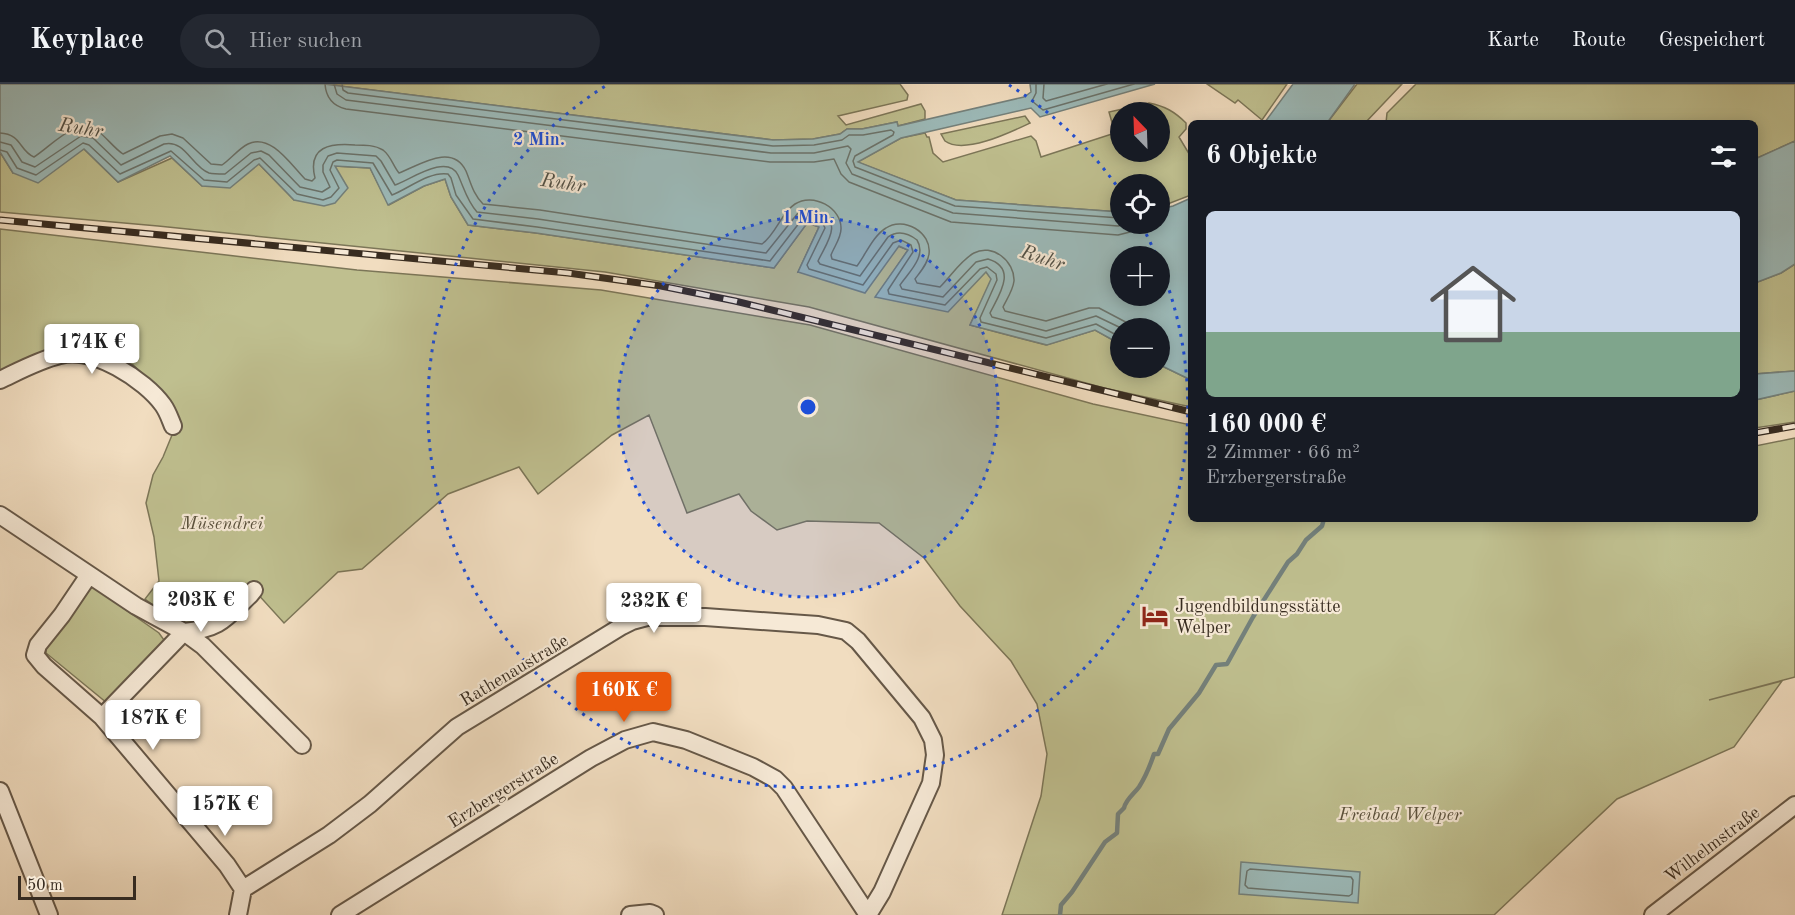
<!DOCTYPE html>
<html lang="de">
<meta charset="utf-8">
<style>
:root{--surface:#171b24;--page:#242831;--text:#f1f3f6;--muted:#9ea1a6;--line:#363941;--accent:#ea580c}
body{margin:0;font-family:"Old Standard TT",serif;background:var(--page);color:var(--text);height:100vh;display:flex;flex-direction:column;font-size:22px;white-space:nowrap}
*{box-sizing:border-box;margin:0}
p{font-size:20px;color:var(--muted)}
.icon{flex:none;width:33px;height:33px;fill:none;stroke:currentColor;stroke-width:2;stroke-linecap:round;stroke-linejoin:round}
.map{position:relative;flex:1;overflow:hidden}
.details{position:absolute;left:1188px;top:36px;width:570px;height:402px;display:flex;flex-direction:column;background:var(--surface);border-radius:9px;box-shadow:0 3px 15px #0003}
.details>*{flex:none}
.needle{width:39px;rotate:337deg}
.fabs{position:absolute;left:1110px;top:18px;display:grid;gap:12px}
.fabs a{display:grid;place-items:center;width:60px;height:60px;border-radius:50%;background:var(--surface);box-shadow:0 3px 15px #0003;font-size:30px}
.scale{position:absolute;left:18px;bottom:15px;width:118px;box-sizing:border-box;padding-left:6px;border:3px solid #382c20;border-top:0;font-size:16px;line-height:21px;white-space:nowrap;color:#382c20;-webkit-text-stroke:4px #f6e9d6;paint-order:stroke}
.price{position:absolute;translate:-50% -51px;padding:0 14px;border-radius:6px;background:#fff;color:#222;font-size:20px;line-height:39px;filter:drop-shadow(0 2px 3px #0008)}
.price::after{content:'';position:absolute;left:50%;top:36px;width:18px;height:14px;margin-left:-9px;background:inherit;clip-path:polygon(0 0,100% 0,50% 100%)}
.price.current{background:var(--accent);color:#fff}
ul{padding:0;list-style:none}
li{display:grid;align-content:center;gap:12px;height:318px;padding:0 18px}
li+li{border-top:2px solid var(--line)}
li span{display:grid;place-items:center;height:186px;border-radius:9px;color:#555}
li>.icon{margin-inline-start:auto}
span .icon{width:108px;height:108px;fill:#fffc;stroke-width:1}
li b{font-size:26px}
h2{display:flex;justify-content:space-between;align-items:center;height:72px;padding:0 18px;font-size:26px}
header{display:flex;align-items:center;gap:36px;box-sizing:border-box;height:84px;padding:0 30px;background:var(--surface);border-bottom:2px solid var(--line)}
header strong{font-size:28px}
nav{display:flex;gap:33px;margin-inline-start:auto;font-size:21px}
.search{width:420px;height:54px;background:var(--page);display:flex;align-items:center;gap:15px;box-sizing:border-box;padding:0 21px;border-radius:33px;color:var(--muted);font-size:22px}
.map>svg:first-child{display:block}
.green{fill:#bfbf8f;stroke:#7c7658;stroke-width:1.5;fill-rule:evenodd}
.water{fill:#9cbab9;stroke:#74817c;stroke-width:1.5;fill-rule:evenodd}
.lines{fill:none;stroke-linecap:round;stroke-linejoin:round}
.shore{stroke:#6a736c;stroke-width:1.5}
.stream{stroke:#74817c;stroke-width:4.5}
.minor-casing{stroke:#665848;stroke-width:20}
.minor{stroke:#f6e9d6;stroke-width:16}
.rail-casing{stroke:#382c20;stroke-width:7}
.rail{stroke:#f6e9d6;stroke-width:4.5;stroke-dasharray:14;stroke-linecap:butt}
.ring{fill:none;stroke:#1d4ed8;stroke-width:3;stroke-dasharray:3 6}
.labels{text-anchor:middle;stroke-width:4.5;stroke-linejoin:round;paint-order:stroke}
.park-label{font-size:18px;font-style:italic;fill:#5a513c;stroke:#f6e9d6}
.poi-label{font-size:18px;fill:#382c20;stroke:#f6e9d6;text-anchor:start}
.street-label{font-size:18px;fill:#382c20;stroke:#f6e9d6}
.water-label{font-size:20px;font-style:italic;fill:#515046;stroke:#f6e9d6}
.centre{fill:#1d4ed8;stroke:#f6e9d6;stroke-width:3}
.ring-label{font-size:18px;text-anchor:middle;font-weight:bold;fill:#1d4ed8;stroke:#f6e9d6;stroke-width:4.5;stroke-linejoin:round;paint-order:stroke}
</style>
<header>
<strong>Keyplace</strong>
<div class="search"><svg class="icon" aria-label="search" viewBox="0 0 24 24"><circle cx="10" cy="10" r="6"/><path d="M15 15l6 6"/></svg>Hier suchen</div>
<nav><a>Karte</a><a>Route</a><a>Gespeichert</a></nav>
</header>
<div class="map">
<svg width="1795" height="831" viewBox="0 0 1795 831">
<rect width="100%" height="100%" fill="#f1ddc0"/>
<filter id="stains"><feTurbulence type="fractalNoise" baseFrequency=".00333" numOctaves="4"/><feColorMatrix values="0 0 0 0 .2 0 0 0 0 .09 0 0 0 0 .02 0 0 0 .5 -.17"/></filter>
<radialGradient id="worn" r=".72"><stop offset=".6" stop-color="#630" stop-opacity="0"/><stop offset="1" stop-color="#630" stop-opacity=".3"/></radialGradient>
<path class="green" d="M324 0H900L908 11 907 16 838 32 846 41 921 20 925 27V35L898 42 897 38 862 45H847L840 50 813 55 773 56Z
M1207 0H1287L1262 36 1238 16 1235 19Z
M1357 0H1402L1365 39H1327Z
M1416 0H1795V57L1755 75V39H1386L1387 29Z
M1149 19C1165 22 1175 28 1186 39V45L1179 53 1191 73V111L1160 123V100H1120V128L956 116 857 78 901 54 925 49 927 53H929L933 69 943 78 1031 52 1036 57 1041 73 1115 49 1109 28ZM1120 28H1160V68H1120Z
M1025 32 1030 39C1011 48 964 71 945 57L941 50Z
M84 65 118 98 172 74 202 102 259 80 294 116 334 82 370 84 389 121 424 102 445 95 451 113 468 141 536 149 774 184 807 139 819 143 798 188 898 162 908 166 876 213 986 188 992 195 970 241 1046 261 1095 246 1120 260V284H1160V281L1191 296V323L1104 304 809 223 605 188 158 142 0 128V68L13 89Z
M0 145 357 186 601 206 810 241 1093 320 1191 341V435H1755V362L1795 354V593L1709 616 1782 597 1734 663 1617 715 1494 831H1002L1041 712 1047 670 1037 620 1011 577 960 522 924 474 879 439 807 437 777 446 751 427 739 410 687 429 649 331 612 351 538 410 519 383 448 410 362 485 338 488 284 539 254 506 221 530 188 540 161 527 145 515 159 497 154 453 146 419 153 391 163 373 179 334 156 302 133 281 89 265 0 291Z
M1795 180V287L1755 290V199L1781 189Z
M1795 307V338L1755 344V316Z
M93 503 159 549 164 556 162 561 107 619 46 569V563L79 513Z"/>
<path class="water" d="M0 0H324L773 56 813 55 840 50 847 45H862L897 38 898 42 1024 13 1031 8 1030 0H1155L1040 33 1031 24 901 54 858 78 956 116 1120 128V140H1160V125L1173 122 1191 114V296L1160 281V244H1120V260L1095 246 1047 261 970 241 991 195 986 188 948 228 875 213 908 166 899 162 865 209 798 188 819 143 808 138 774 184 536 149 468 141 451 113 445 95 424 102 388 121 370 84 335 82 348 104 335 119 324 122 294 116 259 80 230 104 202 102 170 72 118 98 84 65 38 99 13 89 0 68ZM1120 172H1160V212H1120Z
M1293 0H1355L1327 39H1267L1265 38Z
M1795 57V180L1781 189 1755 199V75Z
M1795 287V307L1755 316V290Z
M1241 778 1360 788 1358 819 1239 810Z"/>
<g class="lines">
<path class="shore" d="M325 0C326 14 333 22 346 25L770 78H814L834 75 841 90 849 98 951 138 1118 151 1130 148 1139 140
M334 0 337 10 346 16 771 69H814L848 62 851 65 846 79 852 90 953 129 1118 142 1127 140
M342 0 343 6 348 9 773 62 814 61 842 56 849 51H863L891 46 894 48 893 51 855 72 853 77 855 83 955 122 1120 134
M1036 0V9L1032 17 1043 26 1134 0
M1044 0 1043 14 1046 17 1107 0
M0 49C22 50 19 67 34 73 52 62 76 31 99 48 107 54 114 64 123 70L160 52 172 50 183 54 211 80 222 81C231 75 238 65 248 60 271 49 291 81 305 95L312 97 315 94C307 62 331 59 355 61 365 61 375 61 383 66 391 72 393 82 399 89 418 82 452 58 466 87 471 99 473 110 483 120L540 126 762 160C776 150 781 129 795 120 813 108 842 124 841 145 841 154 834 163 831 171L832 175 857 182C866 170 873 152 886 144 903 132 932 148 929 170 928 179 921 187 915 195L917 199 940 203C951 192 961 176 974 169 992 159 1015 177 1014 197 1013 206 1007 215 1003 223L1005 227 1046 237 1089 224H1099L1137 244
M0 58 11 61 22 78 35 83 81 52 93 54 121 81 164 60C185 55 192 83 209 89 213 90 220 90 225 90L251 69 261 67 269 71 300 103 322 108 330 103 323 88V81L328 72 337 69 376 72 381 77 395 101C410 96 447 69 458 91 464 104 467 117 477 128L538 135 766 169 798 129C804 125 809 124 817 127 844 138 827 158 818 177L820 180 860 192 888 153C898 146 908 149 917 156 927 172 909 188 900 201L902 205 943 213 976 178 988 175C1018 184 999 211 990 229L992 233 1046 247 1096 232 1121 244
M0 66 7 68 17 84 36 91 83 59 89 61 120 90 171 67 204 96 227 98 254 76 260 74 297 110 323 116 331 113 339 104 330 86 333 78 337 76 373 79 392 111C408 105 429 87 448 90L451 94 456 111 473 135 537 143 770 177 803 134 810 132 822 138 825 144 807 181 809 185 863 201 893 159 901 156 911 161 913 168 888 206 889 210 945 221 980 185 987 183 996 190 997 196 980 234 981 238 1046 254 1096 240 1120 253
M1250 785 1351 793 1353 796 1352 810 1349 812 1248 804 1245 801 1247 787Z"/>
<path class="stream" d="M1060 831 1061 821 1072 808 1105 758 1117 749 1118 730 1124 724C1126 715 1134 710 1139 703 1146 692 1150 682 1154 670H1158L1169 645 1199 609 1216 581 1227 580 1253 533 1288 478 1297 470 1306 456 1322 442 1324 435"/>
<g class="minor-casing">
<path id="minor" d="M0 296C19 287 39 276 60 271 93 262 145 296 163 321 168 328 170 335 173 342
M0 431 136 522 184 548 102 633
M89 491 62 531 38 561 35 571 44 582 102 633 227 781 243 805 238 831
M254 506 250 511C225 535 220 545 184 548L203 562 302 661
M0 707 49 831
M243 805 329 751 370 720 457 643 622 542 632 537 647 533H705L818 541 846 547 858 557 922 634 933 656 935 671 931 699 882 808 868 831
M340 831 591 674 625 656 653 648 686 656 753 683 775 695 784 704 868 831
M630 831 650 829 655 831
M1653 831 1795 721"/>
</g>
<use href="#minor" class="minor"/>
<g class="rail-casing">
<path id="rail" d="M0 136 568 189 661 202 735 217 1191 328
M1755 349 1795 342"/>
</g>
<use href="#rail" class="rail"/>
</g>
<circle cx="808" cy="323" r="190" fill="#1d4ed8" fill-opacity=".12"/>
<g class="ring">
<circle cx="808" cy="323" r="190"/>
<path d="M1009 1A380 380 0 0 1 1119 105M1142 142A380 380 0 0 1 1156 171M1160 181A380 380 0 1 1 607 1"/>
</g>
<defs>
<g id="hotel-bare" transform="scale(2.07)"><path d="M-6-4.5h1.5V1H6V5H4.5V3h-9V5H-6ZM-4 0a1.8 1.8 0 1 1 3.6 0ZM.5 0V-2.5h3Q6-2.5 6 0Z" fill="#8f2418" stroke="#f6e9d6" stroke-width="2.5" paint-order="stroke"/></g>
</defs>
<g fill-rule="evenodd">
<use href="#hotel-bare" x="1155" y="532"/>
</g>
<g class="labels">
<g class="park-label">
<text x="222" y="445">Müsendrei</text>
<text x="1400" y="736">Freibad Welper</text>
</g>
<g class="poi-label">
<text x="1175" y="528">Jugendbildungsstätte<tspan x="1175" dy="21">Welper</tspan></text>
</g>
<g class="street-label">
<text transform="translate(514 586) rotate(-31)" y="6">Rathenaustraße</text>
<text transform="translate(503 706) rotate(-32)" y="6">Erzbergerstraße</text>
<text transform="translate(1712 760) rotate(-37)" y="6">Wilhelmstraße</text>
</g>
<g class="water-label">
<text transform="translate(81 43) rotate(9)" y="7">Ruhr</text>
<text transform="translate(563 98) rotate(8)" y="7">Ruhr</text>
<text transform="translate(1043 173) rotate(18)" y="7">Ruhr</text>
</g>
</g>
<circle cx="808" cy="323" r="9" class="centre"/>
<g class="ring-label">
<text x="539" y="61">2 Min.</text>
<text x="808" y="139">1 Min.</text>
</g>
<rect width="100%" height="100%" filter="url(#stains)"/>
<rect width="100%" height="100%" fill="url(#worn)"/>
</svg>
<div class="fabs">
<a><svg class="needle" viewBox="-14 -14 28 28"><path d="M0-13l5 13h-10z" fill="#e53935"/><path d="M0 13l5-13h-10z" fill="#9ea1a6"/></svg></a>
<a><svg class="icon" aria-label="locate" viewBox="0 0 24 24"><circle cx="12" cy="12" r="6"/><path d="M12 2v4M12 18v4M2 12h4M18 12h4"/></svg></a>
<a>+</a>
<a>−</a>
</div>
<div class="scale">50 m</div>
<b class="price" style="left:92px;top:291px">174K €</b>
<b class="price" style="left:201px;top:549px">203K €</b>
<b class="price" style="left:654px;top:550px">232K €</b>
<b class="price current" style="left:624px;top:639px">160K €</b>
<b class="price" style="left:153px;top:667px">187K €</b>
<b class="price" style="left:225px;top:753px">157K €</b>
<section class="details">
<h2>6 Objekte<svg class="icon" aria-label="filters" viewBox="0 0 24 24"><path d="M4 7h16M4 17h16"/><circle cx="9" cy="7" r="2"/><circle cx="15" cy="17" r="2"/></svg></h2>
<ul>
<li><span style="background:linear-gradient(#c9d6e8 65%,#7fa58c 0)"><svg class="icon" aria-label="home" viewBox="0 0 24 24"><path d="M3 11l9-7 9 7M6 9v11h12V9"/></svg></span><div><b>160 000 €</b><p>2 Zimmer · 66 m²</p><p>Erzbergerstraße</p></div></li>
</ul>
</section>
</div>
